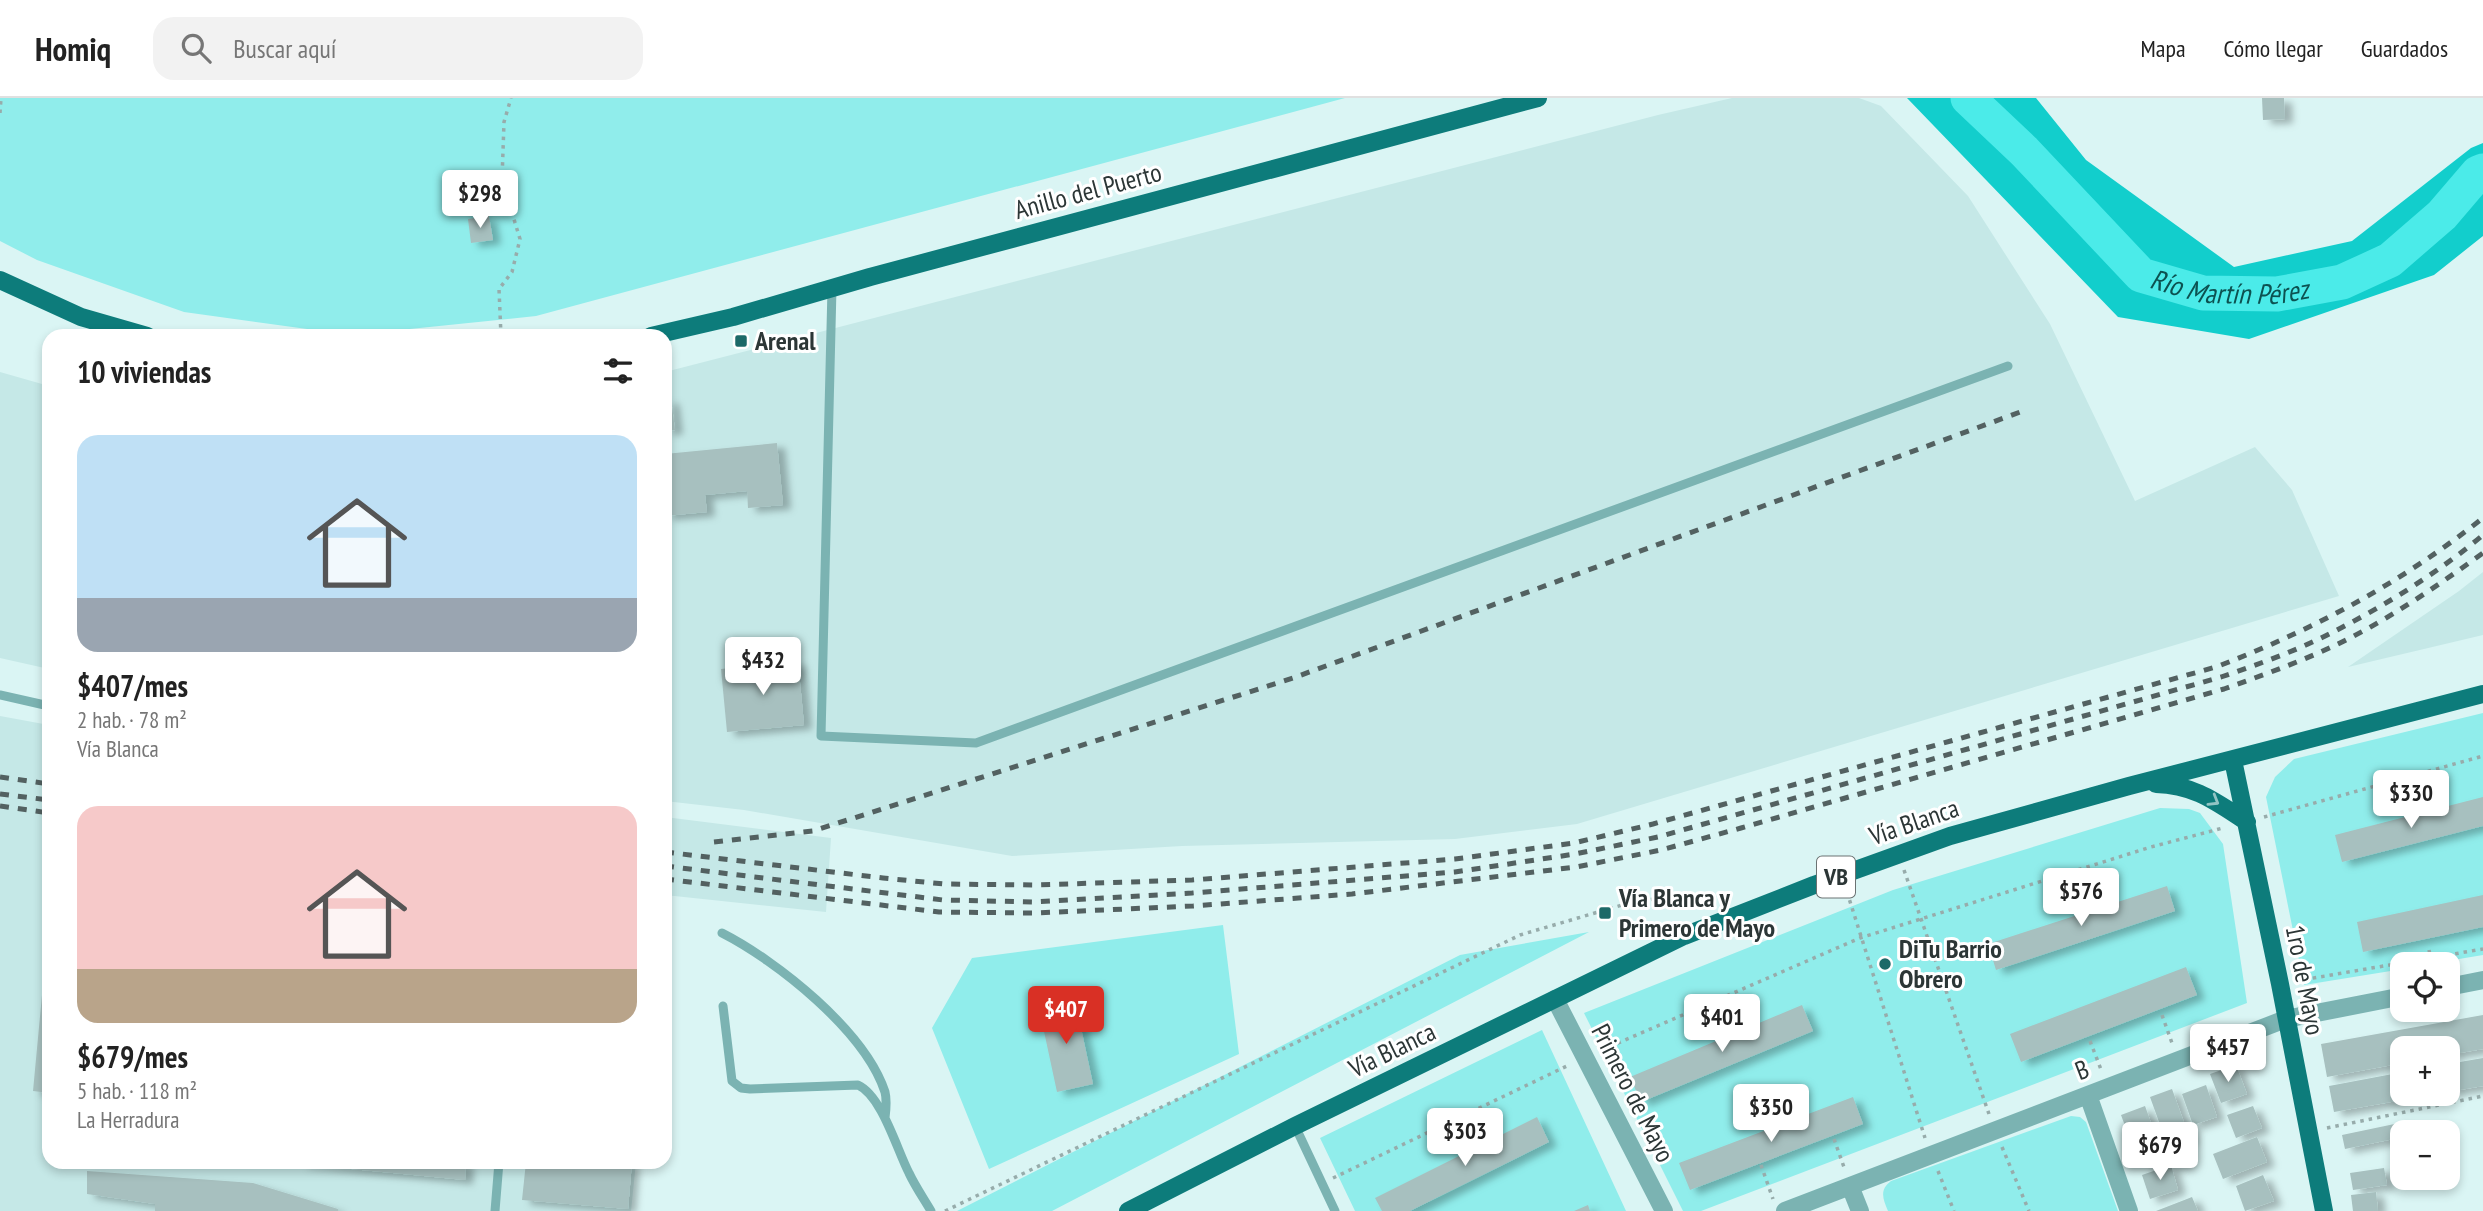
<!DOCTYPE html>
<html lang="es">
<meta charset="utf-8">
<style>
:root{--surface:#fff;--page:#f2f2f2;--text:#222;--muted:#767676;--line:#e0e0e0;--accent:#d93025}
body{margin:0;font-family:"PT Sans Narrow",sans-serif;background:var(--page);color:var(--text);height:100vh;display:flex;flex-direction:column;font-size:26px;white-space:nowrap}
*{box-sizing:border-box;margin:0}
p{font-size:23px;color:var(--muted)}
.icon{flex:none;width:38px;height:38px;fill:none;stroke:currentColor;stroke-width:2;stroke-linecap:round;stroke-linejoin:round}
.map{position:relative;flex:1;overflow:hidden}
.drawer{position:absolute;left:42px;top:231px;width:630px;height:840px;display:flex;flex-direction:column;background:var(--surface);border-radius:21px;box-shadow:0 4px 10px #0003}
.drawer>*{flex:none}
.controls{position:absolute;left:2390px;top:854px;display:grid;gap:14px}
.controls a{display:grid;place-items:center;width:70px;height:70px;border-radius:14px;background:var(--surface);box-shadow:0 4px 10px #0003;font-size:35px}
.price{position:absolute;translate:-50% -60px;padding:0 16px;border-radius:7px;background:#fff;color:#222;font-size:23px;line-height:46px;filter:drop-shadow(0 2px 4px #0008)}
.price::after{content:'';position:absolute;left:50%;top:42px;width:21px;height:16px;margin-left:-10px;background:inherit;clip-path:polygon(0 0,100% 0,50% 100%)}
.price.active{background:var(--accent);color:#fff}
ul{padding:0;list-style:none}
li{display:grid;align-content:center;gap:14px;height:371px;padding:0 35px}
li span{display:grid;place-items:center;height:217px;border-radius:21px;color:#555}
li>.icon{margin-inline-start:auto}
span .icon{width:126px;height:126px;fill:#fffc;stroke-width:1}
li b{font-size:30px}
h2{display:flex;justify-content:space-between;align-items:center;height:84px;padding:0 35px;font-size:30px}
header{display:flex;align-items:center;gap:42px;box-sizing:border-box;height:98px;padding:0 35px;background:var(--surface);border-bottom:2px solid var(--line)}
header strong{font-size:33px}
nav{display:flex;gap:38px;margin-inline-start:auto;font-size:24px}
.search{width:490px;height:63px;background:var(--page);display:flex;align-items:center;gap:18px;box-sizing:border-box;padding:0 24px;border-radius:21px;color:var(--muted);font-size:26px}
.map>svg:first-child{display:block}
.built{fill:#c5e8e7}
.green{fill:#90edeb}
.forest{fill:#12cecc}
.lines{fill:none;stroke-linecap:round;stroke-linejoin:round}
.river{stroke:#4bebe9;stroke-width:35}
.building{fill:#a7c0bf;filter:url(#shadow)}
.path{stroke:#97acab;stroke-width:3.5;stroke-dasharray:3.5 5;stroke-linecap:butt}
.lane{stroke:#7bb3b2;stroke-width:9}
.street{stroke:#7bb3b2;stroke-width:18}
.primary{stroke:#0d7c7b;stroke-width:18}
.rail{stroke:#536161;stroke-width:5;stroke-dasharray:9 9;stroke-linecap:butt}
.oneway{stroke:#92c4c4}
.poi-dot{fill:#1c6968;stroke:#fff;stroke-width:2.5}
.labels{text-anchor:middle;stroke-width:6;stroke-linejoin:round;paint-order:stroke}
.shield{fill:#fff;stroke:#6b7272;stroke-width:2}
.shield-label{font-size:24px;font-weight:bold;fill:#2c3636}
.street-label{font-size:26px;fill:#2c3636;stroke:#fff}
.poi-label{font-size:26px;font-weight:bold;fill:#2c3636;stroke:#fff;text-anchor:start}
.water-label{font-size:28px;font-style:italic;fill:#0c5251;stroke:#fff}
</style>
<header>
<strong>Homiq</strong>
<div class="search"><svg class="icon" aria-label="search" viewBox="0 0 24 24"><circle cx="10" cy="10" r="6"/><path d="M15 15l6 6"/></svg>Buscar aquí</div>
<nav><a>Mapa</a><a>Cómo llegar</a><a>Guardados</a></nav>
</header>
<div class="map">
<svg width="2483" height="1113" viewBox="0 0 2483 1113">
<defs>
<filter id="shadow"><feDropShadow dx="8" dy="4.5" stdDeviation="3.5" flood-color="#0004"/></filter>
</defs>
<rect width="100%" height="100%" fill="#daf5f4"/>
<path class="built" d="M1732 0H1859L1881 8 1968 98 2050 226 2135 403 2255 349 2292 392 2339 498 1577 726 1455 741 1182 748 1012 758 744 712 665 703V274L1658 17Z
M0 274 49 288V571L0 560Z
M2483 474V537L2348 569 2459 493Z
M0 618 49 627V1064H636L631 1113H0Z
M665 719 831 740 826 814 665 797Z"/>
<path class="green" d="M0 0H1345L536 218 351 237 184 214 37 162 0 143Z
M2483 615V857L2429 866H2403V871L2304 887 2266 699 2275 679 2294 661Z
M2160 710 2189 711 2200 715 2223 746 2247 905 1701 1113H1683L1584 915 1893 792Z
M1223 827 1239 956 989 1071 932 930 972 860Z
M1589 834 1052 1113H957L1460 857Z
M1542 932 1626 1113H1355L1320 1040Z
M2071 1018 2080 1019 2086 1024 2118 1113H1888C1883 1101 1879 1092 1891 1083Z"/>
<path class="forest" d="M1907 0H2036L2086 62 2234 169 2352 143 2471 50 2483 45V138L2434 177 2249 241 2118 219Z"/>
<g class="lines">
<path class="river" id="s1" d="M1968 0 2024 53 2141 177 2203 195 2277 196 2342 184 2390 162 2442 117 2478 75 2483 73"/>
</g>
<path class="building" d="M2262 0H2284L2285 21 2263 22Z
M489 118 493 142 471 145 468 121Z
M671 301 675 332 665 333V302Z
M777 345 783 407 748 410 747 393 705 397 707 414 665 418V356Z
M798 563 804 627 727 634 721 571Z
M2483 699V728L2342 764 2335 737Z
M2167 788 2175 813 1996 872 1988 846Z
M2483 797V829L2363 854 2357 824Z
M47 844H49V995L33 993Z
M2186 869 2197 897 2021 964 2010 936Z
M1075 902 1093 986 1057 994 1039 910Z
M1802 907 1813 933 1641 1004 1630 979Z
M2483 917V951L2448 957V950H2403V965L2327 979 2321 946Z
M2483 960V988L2448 994V966Z
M2236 967 2247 996 2221 1005 2210 976Z
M2403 974V996L2431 997 2334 1014 2329 988Z
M2206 987 2217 1019 2193 1027 2182 996Z
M2172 991 2190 1041 2168 1049 2150 999Z
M1853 999 1863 1026 1690 1092 1679 1065Z
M2145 1008 2158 1044 2134 1052 2121 1017Z
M2253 1008 2262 1030 2236 1040 2227 1017Z
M1537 1019 1549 1044 1410 1113H1382L1375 1100Z
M2404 1024 2406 1034H2403V1039L2345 1051 2342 1037Z
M2257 1039 2267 1064 2223 1081 2213 1056Z
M300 1064H466L465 1082 300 1066Z
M526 1064H632L628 1111 522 1102Z
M2171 1067 2178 1092 2150 1101 2142 1077Z
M2384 1070 2387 1087 2353 1092 2350 1075Z
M87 1073 253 1085 338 1111V1113H155V1106L87 1096Z
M2263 1077 2274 1103 2245 1113 2236 1088Z
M2376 1094 2378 1113H2353L2351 1097Z
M2192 1099 2198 1113H2156Z
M1588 1107 1590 1113H1574Z"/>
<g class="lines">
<path class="path" d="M0 15 1 0
M501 238 499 191 512 174 520 141 502 82 504 24 511 0
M2264 719 2483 658
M1904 772 1989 1016
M1847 794 1925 1040
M2429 852 2432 866
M2296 883 2483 851
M2162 917 2172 945
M2090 943 2102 974
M1602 952 1860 840 2151 749 2223 730
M2327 1030 2483 998
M1834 1041 1845 1072
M2002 1049 2029 1113
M1761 1067 1773 1101
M1938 1073 1954 1113
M1333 1080 1569 967
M945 1113 1520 837 1622 807 1664 799"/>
<path class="lane" d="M832 190 821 638 976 645 2008 268
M0 597 49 608
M722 835C777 863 865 933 885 994 887 1002 886 1012 885 1020
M723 908 732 983 741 990 750 991 858 987C882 998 897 1052 909 1075 915 1088 924 1101 931 1113
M1295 1028 1335 1113
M495 1113 499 1064"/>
<path class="street" d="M2448 889 2483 882
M1555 901 1664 1113
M2088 997 2129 1113
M1850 1088 1860 1113
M1785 1113 2286 921 2403 898"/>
<path class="primary" d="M0 182 81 219 147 238
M651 238 733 219 870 179 1538 0
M2233 662 2280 886 2324 1113
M2156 686C2195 687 2216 704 2247 724
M1128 1113 1295 1028 1684 838 1814 787 1950 738 2129 688 2483 596"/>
<path class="rail" d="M0 679 49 686
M0 696 49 702
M0 708 49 715
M714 744 813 733 1293 580 2023 313
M665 754 883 780 944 786 1035 787 1192 782 1455 761 1574 745 1653 726 2216 569C2315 531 2399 486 2483 420
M665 768 943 802 1034 804 1192 795 1455 774 1575 756 1658 739 2221 579C2259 566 2299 552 2335 533 2386 507 2439 474 2483 437
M665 781 939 814 1035 815 1193 808 1352 796 1576 769 1661 752 1741 730 2224 591C2263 577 2303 563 2340 545 2391 520 2437 488 2483 455"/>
</g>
<defs><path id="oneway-chevron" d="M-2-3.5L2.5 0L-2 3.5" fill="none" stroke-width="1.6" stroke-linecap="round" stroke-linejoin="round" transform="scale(1.75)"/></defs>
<use class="oneway" href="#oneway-chevron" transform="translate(2214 703) rotate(31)"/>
<g class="poi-dot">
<rect x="734" y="236" width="14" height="14" rx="3.5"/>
<rect x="1598" y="808" width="14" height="14" rx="3.5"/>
<circle cx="1885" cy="866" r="7"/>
</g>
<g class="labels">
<rect class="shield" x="1817" y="758.5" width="38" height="41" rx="5"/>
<g class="shield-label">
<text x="1836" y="787">VB</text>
</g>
<g class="street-label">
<text transform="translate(1088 93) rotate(-15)" y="9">Anillo del Puerto</text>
<text transform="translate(1914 724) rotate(-19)" y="9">Vía Blanca</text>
<text transform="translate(2305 882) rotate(79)" y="9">1ro de Mayo</text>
<text transform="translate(1392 952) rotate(-26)" y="9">Vía Blanca</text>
<text transform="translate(2082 972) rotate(-21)" y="9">B</text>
<text transform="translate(1633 995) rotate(63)" y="9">Primero de Mayo</text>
</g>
<g class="poi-label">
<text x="755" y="252">Arenal</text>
<text x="1619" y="809">Vía Blanca y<tspan x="1619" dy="30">Primero de Mayo</tspan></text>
<text x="1899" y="860">DiTu Barrio<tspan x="1899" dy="30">Obrero</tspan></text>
</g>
<g class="water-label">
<text dy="10" stroke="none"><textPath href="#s1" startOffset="338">Río Martín Pérez</textPath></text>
</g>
</g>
</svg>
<div class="controls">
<a><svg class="icon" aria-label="locate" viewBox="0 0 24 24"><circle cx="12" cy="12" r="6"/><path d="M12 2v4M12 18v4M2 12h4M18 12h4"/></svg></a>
<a>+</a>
<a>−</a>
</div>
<b class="price" style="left:480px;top:132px">$298</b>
<b class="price" style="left:763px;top:599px">$432</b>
<b class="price" style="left:2411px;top:732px">$330</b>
<b class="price" style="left:2081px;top:830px">$576</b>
<b class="price active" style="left:1066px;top:948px">$407</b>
<b class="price" style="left:1722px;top:956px">$401</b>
<b class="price" style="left:2228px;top:986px">$457</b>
<b class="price" style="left:1771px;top:1046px">$350</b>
<b class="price" style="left:1465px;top:1070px">$303</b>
<b class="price" style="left:2160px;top:1084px">$679</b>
<section class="drawer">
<h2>10 viviendas<svg class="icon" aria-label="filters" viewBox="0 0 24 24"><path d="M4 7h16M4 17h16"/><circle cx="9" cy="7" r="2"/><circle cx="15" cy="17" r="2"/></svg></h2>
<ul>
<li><span style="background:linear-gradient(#bfe0f5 75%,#9aa5b1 0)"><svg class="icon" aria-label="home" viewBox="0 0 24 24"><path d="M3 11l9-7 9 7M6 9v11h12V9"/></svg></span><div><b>$407/mes</b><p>2 hab. · 78 m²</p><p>Vía Blanca</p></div></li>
<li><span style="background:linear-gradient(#f6c9c9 75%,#b9a48a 0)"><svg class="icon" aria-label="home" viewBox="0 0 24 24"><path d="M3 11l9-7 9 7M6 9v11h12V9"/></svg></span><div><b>$679/mes</b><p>5 hab. · 118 m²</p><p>La Herradura</p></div></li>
</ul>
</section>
</div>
